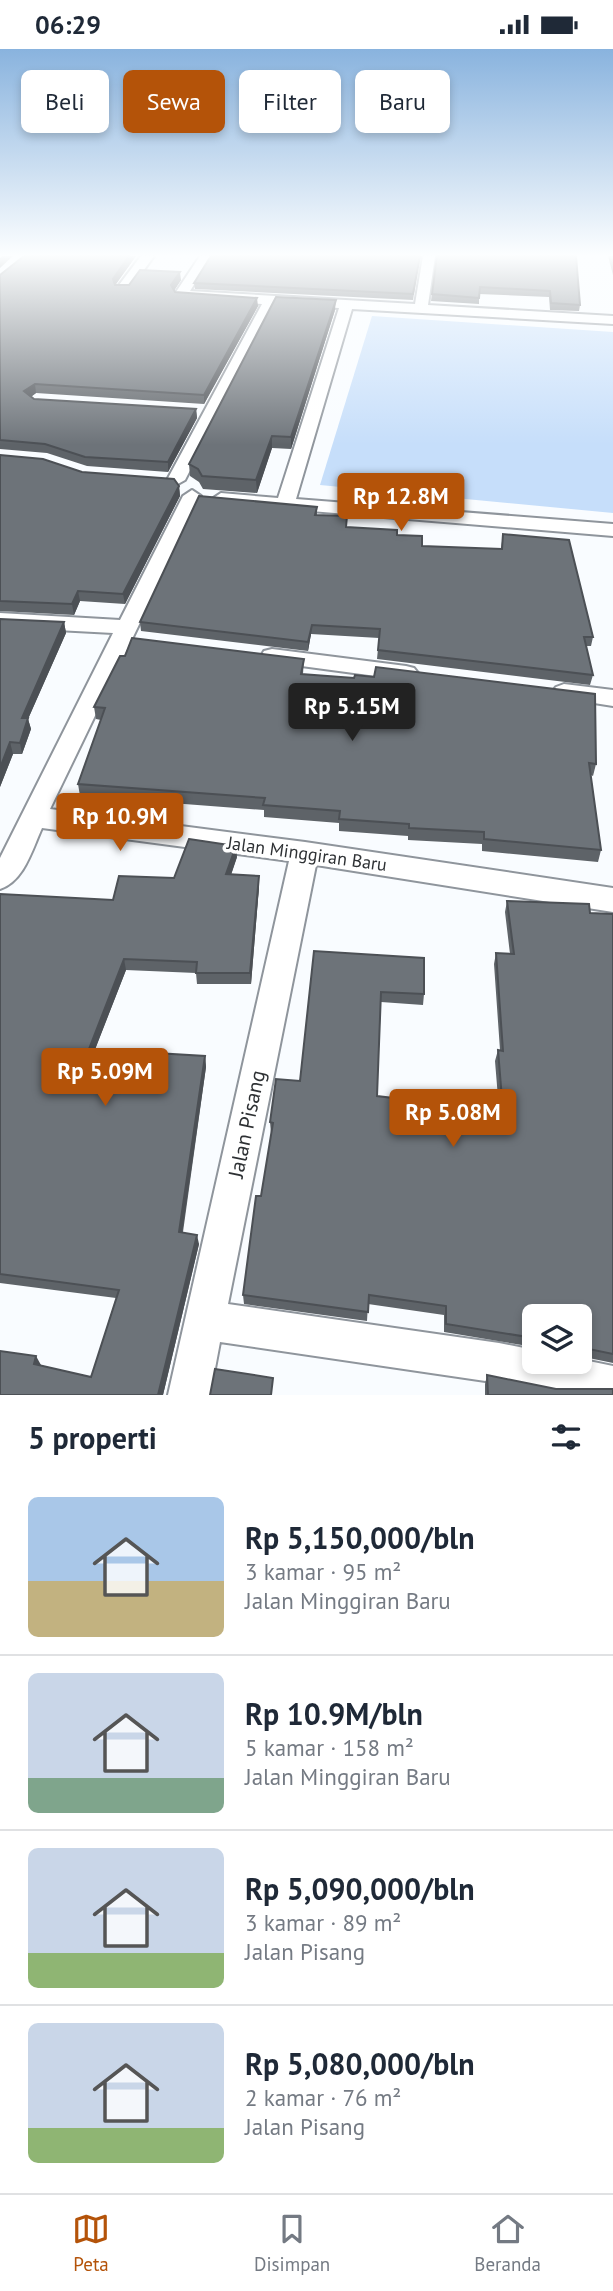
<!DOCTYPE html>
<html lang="id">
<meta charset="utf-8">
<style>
:root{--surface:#fff;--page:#f2f2f3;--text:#1f2937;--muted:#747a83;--line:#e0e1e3;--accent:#b45309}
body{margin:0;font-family:"PT Sans",sans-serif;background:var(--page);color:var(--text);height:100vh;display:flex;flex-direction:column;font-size:26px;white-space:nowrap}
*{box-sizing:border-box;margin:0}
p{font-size:23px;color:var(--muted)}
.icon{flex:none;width:38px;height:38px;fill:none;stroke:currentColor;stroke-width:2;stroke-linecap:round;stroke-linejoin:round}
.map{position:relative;height:1346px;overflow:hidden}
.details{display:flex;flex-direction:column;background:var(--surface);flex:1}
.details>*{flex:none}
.banner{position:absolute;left:21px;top:21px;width:572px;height:63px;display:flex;gap:14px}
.controls{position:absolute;left:522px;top:1255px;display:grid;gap:14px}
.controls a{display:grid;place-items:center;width:70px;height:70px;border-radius:10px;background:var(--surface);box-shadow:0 4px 10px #0003;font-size:35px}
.price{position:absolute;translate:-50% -60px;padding:0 16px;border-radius:7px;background:var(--accent);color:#fff;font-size:23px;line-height:46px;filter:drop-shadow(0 2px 4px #0008)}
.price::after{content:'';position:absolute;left:50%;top:42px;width:21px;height:16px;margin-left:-10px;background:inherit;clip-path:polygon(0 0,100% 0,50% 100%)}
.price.on{background:#222;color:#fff}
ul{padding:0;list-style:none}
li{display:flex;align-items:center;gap:21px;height:175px;padding:0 28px}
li+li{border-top:2px solid var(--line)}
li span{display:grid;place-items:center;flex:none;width:196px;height:140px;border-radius:10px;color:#555}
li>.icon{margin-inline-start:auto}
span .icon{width:84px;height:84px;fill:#fffc;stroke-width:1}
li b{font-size:30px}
h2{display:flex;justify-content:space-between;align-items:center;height:84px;padding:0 28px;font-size:30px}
.tag{padding:0 24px;border-radius:10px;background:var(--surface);box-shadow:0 4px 10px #0003;font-size:24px;line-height:63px}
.tag.on{background:var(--accent);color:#fff}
.status{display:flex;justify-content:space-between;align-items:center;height:49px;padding:0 35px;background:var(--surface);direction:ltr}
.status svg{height:19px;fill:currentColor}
.tabs{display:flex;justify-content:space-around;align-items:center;height:98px;border-top:2px solid var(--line);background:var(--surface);font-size:19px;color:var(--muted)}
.tabs a{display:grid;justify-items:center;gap:4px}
.tabs .on{color:var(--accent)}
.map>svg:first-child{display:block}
.green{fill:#c6defa}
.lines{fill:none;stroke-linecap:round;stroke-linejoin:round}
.street-casing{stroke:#8f959c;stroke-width:4}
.street{fill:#fff;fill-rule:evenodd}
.wall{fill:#5e6368}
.shaded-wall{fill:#4c5055}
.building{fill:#6d7379;stroke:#4c5055;stroke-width:2}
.labels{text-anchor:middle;stroke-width:7;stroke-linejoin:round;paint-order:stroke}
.street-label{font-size:18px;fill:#2e3134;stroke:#fff}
.near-street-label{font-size:21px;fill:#2e3134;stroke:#fff}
</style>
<div class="status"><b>06:29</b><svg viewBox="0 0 49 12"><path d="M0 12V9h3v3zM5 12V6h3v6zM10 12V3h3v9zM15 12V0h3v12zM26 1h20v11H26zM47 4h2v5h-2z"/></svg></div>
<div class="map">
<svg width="613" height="1346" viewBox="0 0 613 1346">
<rect width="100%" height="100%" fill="#f9fcff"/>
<path class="green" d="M372 267 613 283V464L320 436Z"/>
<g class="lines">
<g class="street-casing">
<path id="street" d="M141 207H154L128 243H118L116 240Z
M200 207H212L190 242 415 255 423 207H435L428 256 613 267V275L352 260 296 450 613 475V487L214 454 212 450 221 444 278 449 339 259 275 256 185 431 176 436 170 435 167 431 262 255 176 249 174 246Z
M192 441 201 447 50 760 305 793 613 839V863L316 816 228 1255 499 1294 534 1301V1312H579V1310L613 1317V1346H553L499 1334 220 1293 210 1346H168L289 812 42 779C32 801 24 832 0 840V809L113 584 0 578V564L120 571 183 447Z
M272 600 406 617 414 619 418 624 414 629 406 631 264 612 261 607 264 602Z
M564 635 613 641V657L556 648 552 643 556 638Z"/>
</g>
<use href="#street" class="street"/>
</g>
<path class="wall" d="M24 207H136L115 236H129L181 231 174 241 175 243 258 257 204 355 36 344 31 348 34 350 196 360 197 369 168 423 87 417 47 404 0 400V226Z
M420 207 413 251 195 240 194 234Z
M437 207H576L580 256 579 262 550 261 549 248 479 245V255L431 252Z
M608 207H613V226Z
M335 261 291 400 272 399 257 444 203 440 199 433 190 427 189 415Z
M0 406 82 423 179 437 180 447 125 555 80 552 74 566 0 562Z
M317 458V466L346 478 397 486 422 497 501 500 503 485 593 588 591 597H586L593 626 590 636 377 610 379 589 311 585 308 602 141 582 140 573Z
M0 570 64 573 66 584 28 670 31 680 22 705H13L0 738Z
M304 610 303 625 596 715 593 727 591 726 601 801 598 813 482 802V795L408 791V787L339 782V774L264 768V761L80 747 78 735 101 671 96 670 94 658Z
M237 808 231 826 259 827V838L251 935H197L196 924 126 921 95 1000 205 1007 206 1018 183 1183 199 1195 163 1346H0L41 1316H40L91 1328 116 1249 0 1234V845L113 851Z
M507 852 590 864 613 865V1314L579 1307V1267H534V1298L444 1283V1266L368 1255 367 1272 244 1255 243 1246 261 1147 272 1084H271L270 1073 300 1032 314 902 424 945 423 956 381 953 377 1047 499 1061 495 1012 498 1001H500L494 915 496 904 510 905 505 863Z
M487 1326 556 1340 613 1346H485V1335Z"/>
<path class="shaded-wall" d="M2 207H13L0 219V209Z
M129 207H136L114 238 113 230Z
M180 223 181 231 172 245 171 236Z
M257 249 258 257 204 355V346Z
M336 251 335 261 291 400V388Z
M35 335 36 344 26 351 24 342Z
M196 360 197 369 168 423V413Z
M272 387V399L257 444 256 431Z
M179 437 180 447 125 555 123 545Z
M78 542 80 552 74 566 72 555Z
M64 573 66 584 28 670 31 680 22 705 20 694 22 669Z
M312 576 311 585 308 602V593Z
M10 693 13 705 0 738V719Z
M236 797 237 808 227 837 226 825Z
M259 827V838L251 935 250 924Z
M124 910 126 921 91 1011 89 1000Z
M205 1007 206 1018 181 1192 179 1183Z
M197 1186 199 1195 163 1346H158Z
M36 1307 41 1316 38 1323 34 1315Z"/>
<path class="building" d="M24 207H129L113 230 115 236H129L140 221 180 223 171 236 175 243 257 249 204 346 35 335 24 342 34 350 196 360 168 413 85 408 45 395 0 391V226Z
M211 207H420L413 245 194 234Z
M437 207H576L580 256 551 254 550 242 480 238 479 249 432 245Z
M276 248 336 251 291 388 272 387 256 431 202 427 198 420 189 415Z
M0 406 43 410 82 423 174 430 179 437 123 545 78 542 72 555 0 552Z
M199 447 317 458 315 466 347 467 346 478 397 481V486L422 487V497L502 500 503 485 569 491 593 588H584L593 626 378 601 380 580 312 576 308 593 140 573Z
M0 570 64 573 22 669H28L20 694 10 693 0 719Z
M132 589 304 610 301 625 354 629 355 626 374 628 376 618 595 645 596 715 589 714 601 801 484 790V783L409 779V775L339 770 340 762 263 756 265 749 78 735 105 659 94 658 120 607H125Z
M189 790 236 797 226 825 259 827 250 924H196L197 913 124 910 89 1000 205 1007 179 1183 197 1186 158 1346H0V1302L36 1307 34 1315 91 1328 119 1241 0 1225V845L113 851 119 827 174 829Z
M507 852 589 855 590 864 613 865V1305L584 1299H579V1267H534V1289L446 1275V1257L369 1246 368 1263 243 1246 256 1147H261L273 1074 270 1073 276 1030 300 1032 314 902 424 909V945L381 943 377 1047 503 1062 498 1001 503 1002 496 904 514 905Z
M215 1320 273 1329 271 1346H210Z
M487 1326 556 1340H613V1346H488Z"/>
<linearGradient id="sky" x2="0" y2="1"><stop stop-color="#89b3de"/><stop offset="0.52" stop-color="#fcfeff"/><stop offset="1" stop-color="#fcfeff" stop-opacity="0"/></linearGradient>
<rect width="613" height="396" fill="url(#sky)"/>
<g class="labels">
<g class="street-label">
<text transform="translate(307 805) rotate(8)" y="6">Jalan Minggiran Baru</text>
</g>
<g class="near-street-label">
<text transform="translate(247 1075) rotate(-78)" y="7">Jalan Pisang</text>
</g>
</g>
</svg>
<div class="controls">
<a><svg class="icon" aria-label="layers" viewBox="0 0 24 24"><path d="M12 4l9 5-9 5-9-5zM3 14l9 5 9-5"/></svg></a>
</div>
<b class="price" style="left:401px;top:484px">Rp 12.8M</b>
<b class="price on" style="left:352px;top:694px">Rp 5.15M</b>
<b class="price" style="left:120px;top:804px">Rp 10.9M</b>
<b class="price" style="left:105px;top:1059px">Rp 5.09M</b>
<b class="price" style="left:453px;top:1100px">Rp 5.08M</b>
<div class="banner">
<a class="tag">Beli</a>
<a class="tag on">Sewa</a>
<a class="tag">Filter</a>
<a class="tag">Baru</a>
</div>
</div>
<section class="details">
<h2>5 properti<svg class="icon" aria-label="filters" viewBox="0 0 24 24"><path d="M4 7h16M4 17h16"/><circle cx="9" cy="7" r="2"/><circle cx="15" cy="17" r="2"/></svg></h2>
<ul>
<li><span style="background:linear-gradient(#a9c7e8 60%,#c2b280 0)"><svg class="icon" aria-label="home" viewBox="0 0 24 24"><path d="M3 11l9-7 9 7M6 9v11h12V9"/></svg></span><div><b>Rp 5,150,000/bln</b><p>3 kamar · 95 m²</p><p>Jalan Minggiran Baru</p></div></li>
<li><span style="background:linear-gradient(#c9d6e8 75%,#7fa58c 0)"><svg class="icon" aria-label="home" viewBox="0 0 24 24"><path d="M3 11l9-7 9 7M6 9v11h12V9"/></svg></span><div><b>Rp 10.9M/bln</b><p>5 kamar · 158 m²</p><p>Jalan Minggiran Baru</p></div></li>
<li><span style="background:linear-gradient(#c9d6e8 75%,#8fb573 0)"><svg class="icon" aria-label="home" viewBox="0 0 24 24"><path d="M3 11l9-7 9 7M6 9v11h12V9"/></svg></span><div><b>Rp 5,090,000/bln</b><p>3 kamar · 89 m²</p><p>Jalan Pisang</p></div></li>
<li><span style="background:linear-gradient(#c9d6e8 75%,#8fb573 0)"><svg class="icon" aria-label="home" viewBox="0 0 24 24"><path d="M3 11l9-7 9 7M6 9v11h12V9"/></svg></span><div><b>Rp 5,080,000/bln</b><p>2 kamar · 76 m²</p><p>Jalan Pisang</p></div></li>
</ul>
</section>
<nav class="tabs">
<a class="on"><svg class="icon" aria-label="map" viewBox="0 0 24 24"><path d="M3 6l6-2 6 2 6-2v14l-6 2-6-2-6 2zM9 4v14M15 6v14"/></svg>Peta</a>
<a><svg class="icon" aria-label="saved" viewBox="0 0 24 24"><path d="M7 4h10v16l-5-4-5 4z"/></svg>Disimpan</a>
<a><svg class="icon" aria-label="home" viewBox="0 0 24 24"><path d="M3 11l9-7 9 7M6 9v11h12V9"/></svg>Beranda</a>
</nav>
